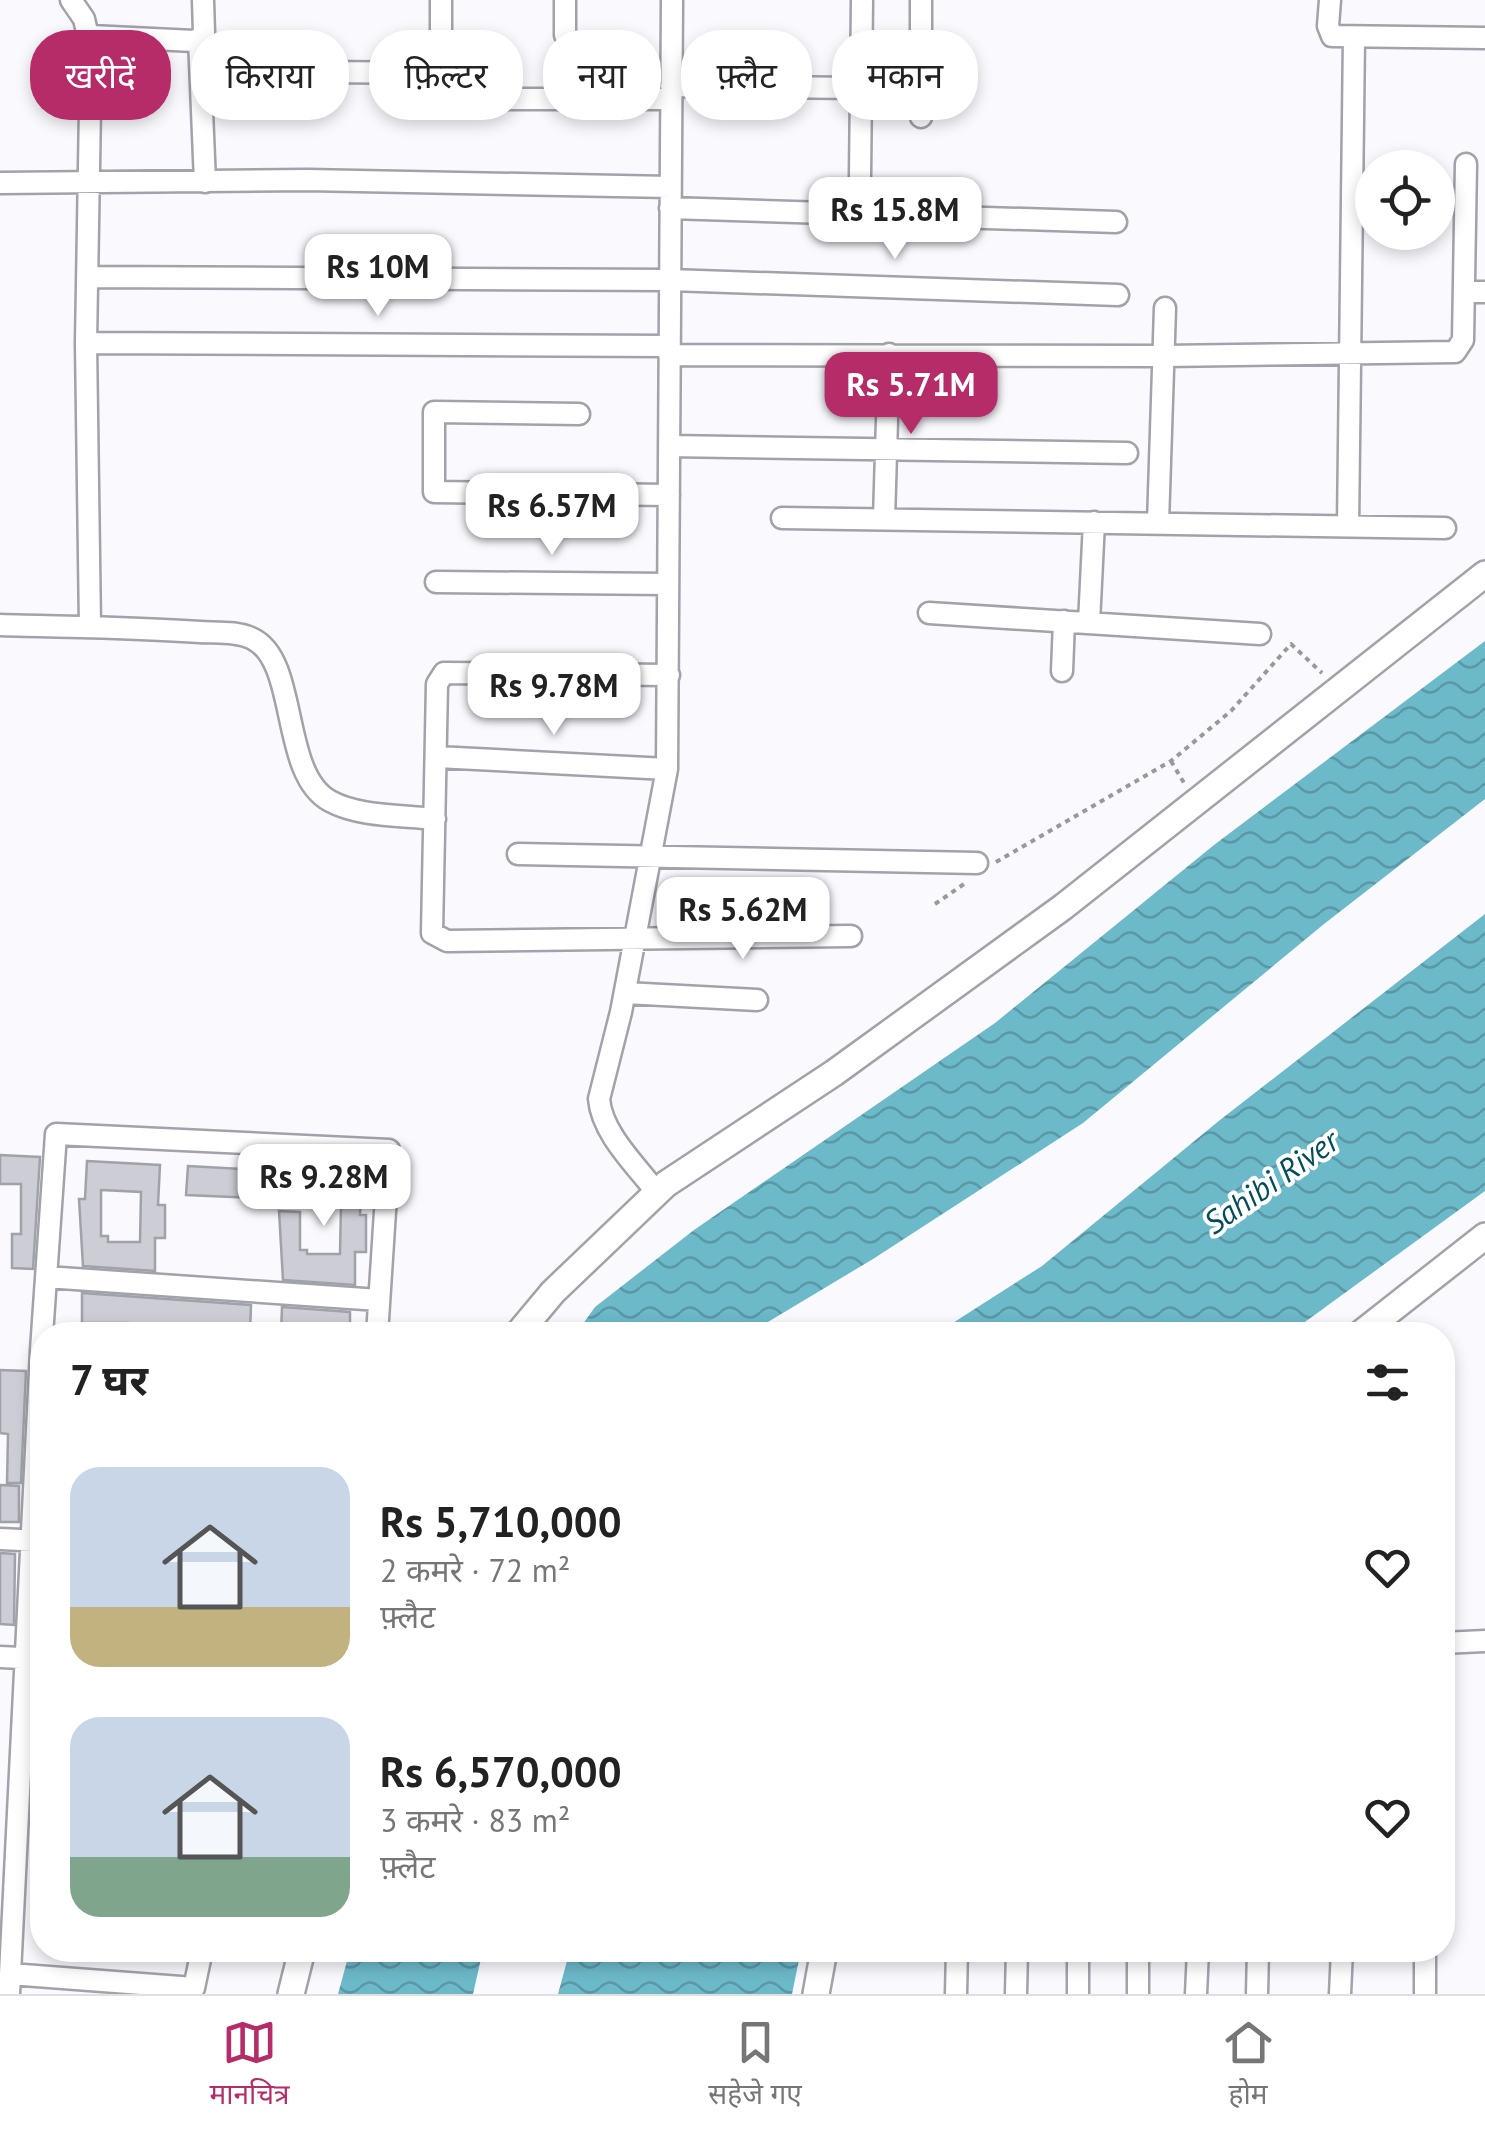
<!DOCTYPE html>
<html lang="hi">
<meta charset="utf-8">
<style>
:root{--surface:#fff;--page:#f2f2f2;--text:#222;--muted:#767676;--line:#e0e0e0;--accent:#b52c69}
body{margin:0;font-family:"PT Sans","Noto Sans Devanagari",sans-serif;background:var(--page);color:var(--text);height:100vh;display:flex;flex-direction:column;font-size:38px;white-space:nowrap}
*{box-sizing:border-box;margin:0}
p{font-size:32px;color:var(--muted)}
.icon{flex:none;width:55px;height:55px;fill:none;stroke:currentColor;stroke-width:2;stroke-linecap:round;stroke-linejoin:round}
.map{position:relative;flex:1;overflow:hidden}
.details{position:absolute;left:30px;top:1322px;width:1425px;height:640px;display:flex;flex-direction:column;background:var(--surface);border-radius:40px;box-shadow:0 5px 15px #0003}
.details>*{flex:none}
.top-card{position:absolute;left:30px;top:30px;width:1425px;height:90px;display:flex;gap:20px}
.controls{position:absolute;left:1355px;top:150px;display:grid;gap:20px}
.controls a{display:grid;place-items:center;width:100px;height:100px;border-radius:50%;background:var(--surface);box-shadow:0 5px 15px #0003;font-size:50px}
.price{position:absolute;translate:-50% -85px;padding:0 22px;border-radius:20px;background:#fff;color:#222;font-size:32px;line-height:65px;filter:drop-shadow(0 2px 5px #0008)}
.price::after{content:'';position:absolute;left:50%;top:60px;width:30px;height:22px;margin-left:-15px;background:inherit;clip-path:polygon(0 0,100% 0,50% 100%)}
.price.on{background:var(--accent);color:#fff}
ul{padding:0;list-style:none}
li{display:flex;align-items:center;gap:30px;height:250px;padding:0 40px}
li span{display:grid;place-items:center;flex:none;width:280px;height:200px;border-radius:30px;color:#555}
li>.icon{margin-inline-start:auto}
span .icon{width:120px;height:120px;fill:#fffc;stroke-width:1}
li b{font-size:42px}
h2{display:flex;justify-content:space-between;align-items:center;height:120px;padding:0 40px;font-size:42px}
.tag{padding:0 35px;border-radius:40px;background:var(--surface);box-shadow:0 5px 15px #0003;font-size:35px;line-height:90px}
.tag.on{background:var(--accent);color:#fff}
.tabs{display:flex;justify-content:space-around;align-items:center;height:140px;border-top:2px solid var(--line);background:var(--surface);font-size:28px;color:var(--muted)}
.tabs a{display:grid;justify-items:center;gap:5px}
.tabs .on{color:var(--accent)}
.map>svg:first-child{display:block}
.water{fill:url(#water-waves)}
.building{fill:#cccdd5;stroke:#a0a2a9;stroke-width:2.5;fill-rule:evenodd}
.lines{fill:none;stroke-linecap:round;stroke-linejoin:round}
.minor-casing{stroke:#a1a2aa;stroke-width:25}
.tertiary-casing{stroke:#a1a2aa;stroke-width:30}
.path{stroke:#99999d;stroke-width:4;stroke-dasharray:5 5;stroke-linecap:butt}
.minor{stroke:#fff;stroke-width:20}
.tertiary{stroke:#fff;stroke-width:25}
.labels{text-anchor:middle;stroke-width:8;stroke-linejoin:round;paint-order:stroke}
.water-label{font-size:32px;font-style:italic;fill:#054d59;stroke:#fff}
</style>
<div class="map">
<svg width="1485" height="1994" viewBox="0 0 1485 1994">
<defs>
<pattern id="water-waves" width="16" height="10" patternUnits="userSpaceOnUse" patternTransform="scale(2.5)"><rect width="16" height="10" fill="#6cb9ca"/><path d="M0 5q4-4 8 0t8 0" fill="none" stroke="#5a98a5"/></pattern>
</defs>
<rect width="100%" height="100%" fill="#f9f9fe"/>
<path class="water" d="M1485 641V799L1324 924 1083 1123 873 1259 761 1326 752 1335H575L595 1307 694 1230 995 1023 1214 845Z
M1485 914V1191L1287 1335H934L1042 1266 1220 1120Z
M350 1950H483L473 1994H338Z
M570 1950H801L792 1994H558Z"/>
<path class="building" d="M0 1155 40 1157 33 1269 12 1268V1234H21V1184H0Z
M87 1161 160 1165 158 1205H165V1238H155V1271L83 1266 79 1199H85ZM101 1190 141 1192 140 1242H108V1236H101Z
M188 1166 260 1170 259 1198 186 1195Z
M289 1172 362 1176 360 1215H366V1252H355V1285L283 1280 279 1211 300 1212V1250H307V1254H340L341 1203 288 1201Z
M82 1293 251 1305 250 1333 193 1328V1335H135L136 1326H128V1323H82Z
M282 1307 350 1312V1335L281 1334Z
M0 1370 26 1371 21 1483H7L8 1434 0 1433Z
M0 1485 19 1486V1522H0Z
M0 1553 15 1554 14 1625 0 1624Z"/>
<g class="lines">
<g class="minor-casing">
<path id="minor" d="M71 0 84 19 91 49 86 343 90 627
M1330 0 1328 26 1332 36 1485 38
M565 35V0
M91 36 194 41 203 37 204 33 203 0
M199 39 205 182
M441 40V0
M317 72 446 73 456 79 461 95 467 99H671
M671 86 859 88
M921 117V0
M860 176 862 0
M0 183 307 180 670 187
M670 208 1116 222
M87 277 670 280 1118 295
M1464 292H1485
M86 343 669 346
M669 355 1164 356 1455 352 1463 340 1466 164
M579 414 434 412V492L669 495
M669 446 1127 453
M782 518 1445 528
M884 519 889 354
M1158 523 1165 308
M1348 526 1354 37
M436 582 668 584
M929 613 1260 634
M1089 623 1094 522
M0 625C67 627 134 627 200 632 217 633 238 631 253 639 299 662 280 774 330 801 359 817 402 815 435 819
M1062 671 1064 621
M669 675 444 673 437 684 432 933 447 941 851 936
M437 757 667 769
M518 854 977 863
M625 993 757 1000
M657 1193C637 1166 602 1134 599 1099L621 1012 667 769 672 0
M46 1277 379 1300
M0 1539 42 1541
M1442 1643 1485 1641
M0 1657 42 1659
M10 1974 194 1988 202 1950
M9 1994 41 1350 56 1134 389 1150 377 1335
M956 1994 957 1950
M1016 1994 1017 1950
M1078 1994V1950
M1138 1994V1950
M1196 1994 1198 1950
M1257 1994 1258 1950
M1340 1994 1342 1950
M1425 1994V1950"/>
</g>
<g class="tertiary-casing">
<path id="tertiary" d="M517 1335 553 1292 666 1184 834 1073 1063 907 1485 574
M1359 1335 1485 1236
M291 1994 302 1950
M816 1994 824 1950"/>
</g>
<path class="path" d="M1171 761 1184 783
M996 862 1171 761 1231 711 1291 644 1322 673
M935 904 967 882"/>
<use href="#minor" class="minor"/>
<use href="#tertiary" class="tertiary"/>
</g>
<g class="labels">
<g class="water-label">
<text transform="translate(1271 1182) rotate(-35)" y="11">Sahibi River</text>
</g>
</g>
</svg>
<div class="controls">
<a><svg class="icon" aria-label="locate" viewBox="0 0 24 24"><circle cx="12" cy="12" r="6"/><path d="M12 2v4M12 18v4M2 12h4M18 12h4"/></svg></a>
</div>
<b class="price" style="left:895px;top:262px">Rs 15.8M</b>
<b class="price" style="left:378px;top:319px">Rs 10M</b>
<b class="price on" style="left:911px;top:437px">Rs 5.71M</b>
<b class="price" style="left:552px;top:558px">Rs 6.57M</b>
<b class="price" style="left:554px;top:738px">Rs 9.78M</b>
<b class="price" style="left:743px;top:962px">Rs 5.62M</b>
<b class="price" style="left:324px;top:1229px">Rs 9.28M</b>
<div class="top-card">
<a class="tag on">खरीदें</a>
<a class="tag">किराया</a>
<a class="tag">फ़िल्टर</a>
<a class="tag">नया</a>
<a class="tag">फ़्लैट</a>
<a class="tag">मकान</a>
</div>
<section class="details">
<h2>7 घर<svg class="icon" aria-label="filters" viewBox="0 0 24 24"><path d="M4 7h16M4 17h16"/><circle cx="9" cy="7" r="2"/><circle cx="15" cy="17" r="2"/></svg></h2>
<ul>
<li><span style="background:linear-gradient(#c9d6e8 70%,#c2b280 0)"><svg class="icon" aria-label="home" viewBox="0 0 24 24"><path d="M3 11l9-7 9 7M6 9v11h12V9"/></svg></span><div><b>Rs 5,710,000</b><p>2 कमरे · 72 m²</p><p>फ़्लैट</p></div><svg class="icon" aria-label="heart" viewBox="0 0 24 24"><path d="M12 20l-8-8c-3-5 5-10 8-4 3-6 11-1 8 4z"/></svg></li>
<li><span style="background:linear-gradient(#c9d6e8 70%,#7fa58c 0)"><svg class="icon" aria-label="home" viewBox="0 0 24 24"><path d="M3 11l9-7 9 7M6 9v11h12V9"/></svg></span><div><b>Rs 6,570,000</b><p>3 कमरे · 83 m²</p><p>फ़्लैट</p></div><svg class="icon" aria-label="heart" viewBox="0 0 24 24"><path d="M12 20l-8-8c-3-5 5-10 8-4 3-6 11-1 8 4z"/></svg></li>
</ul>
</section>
</div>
<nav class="tabs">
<a class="on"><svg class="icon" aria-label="map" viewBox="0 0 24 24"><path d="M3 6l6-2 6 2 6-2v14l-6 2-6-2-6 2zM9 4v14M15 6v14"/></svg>मानचित्र</a>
<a><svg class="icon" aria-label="saved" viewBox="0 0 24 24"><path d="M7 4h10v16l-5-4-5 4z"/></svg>सहेजे गए</a>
<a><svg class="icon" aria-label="home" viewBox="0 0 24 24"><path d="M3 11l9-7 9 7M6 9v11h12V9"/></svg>होम</a>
</nav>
